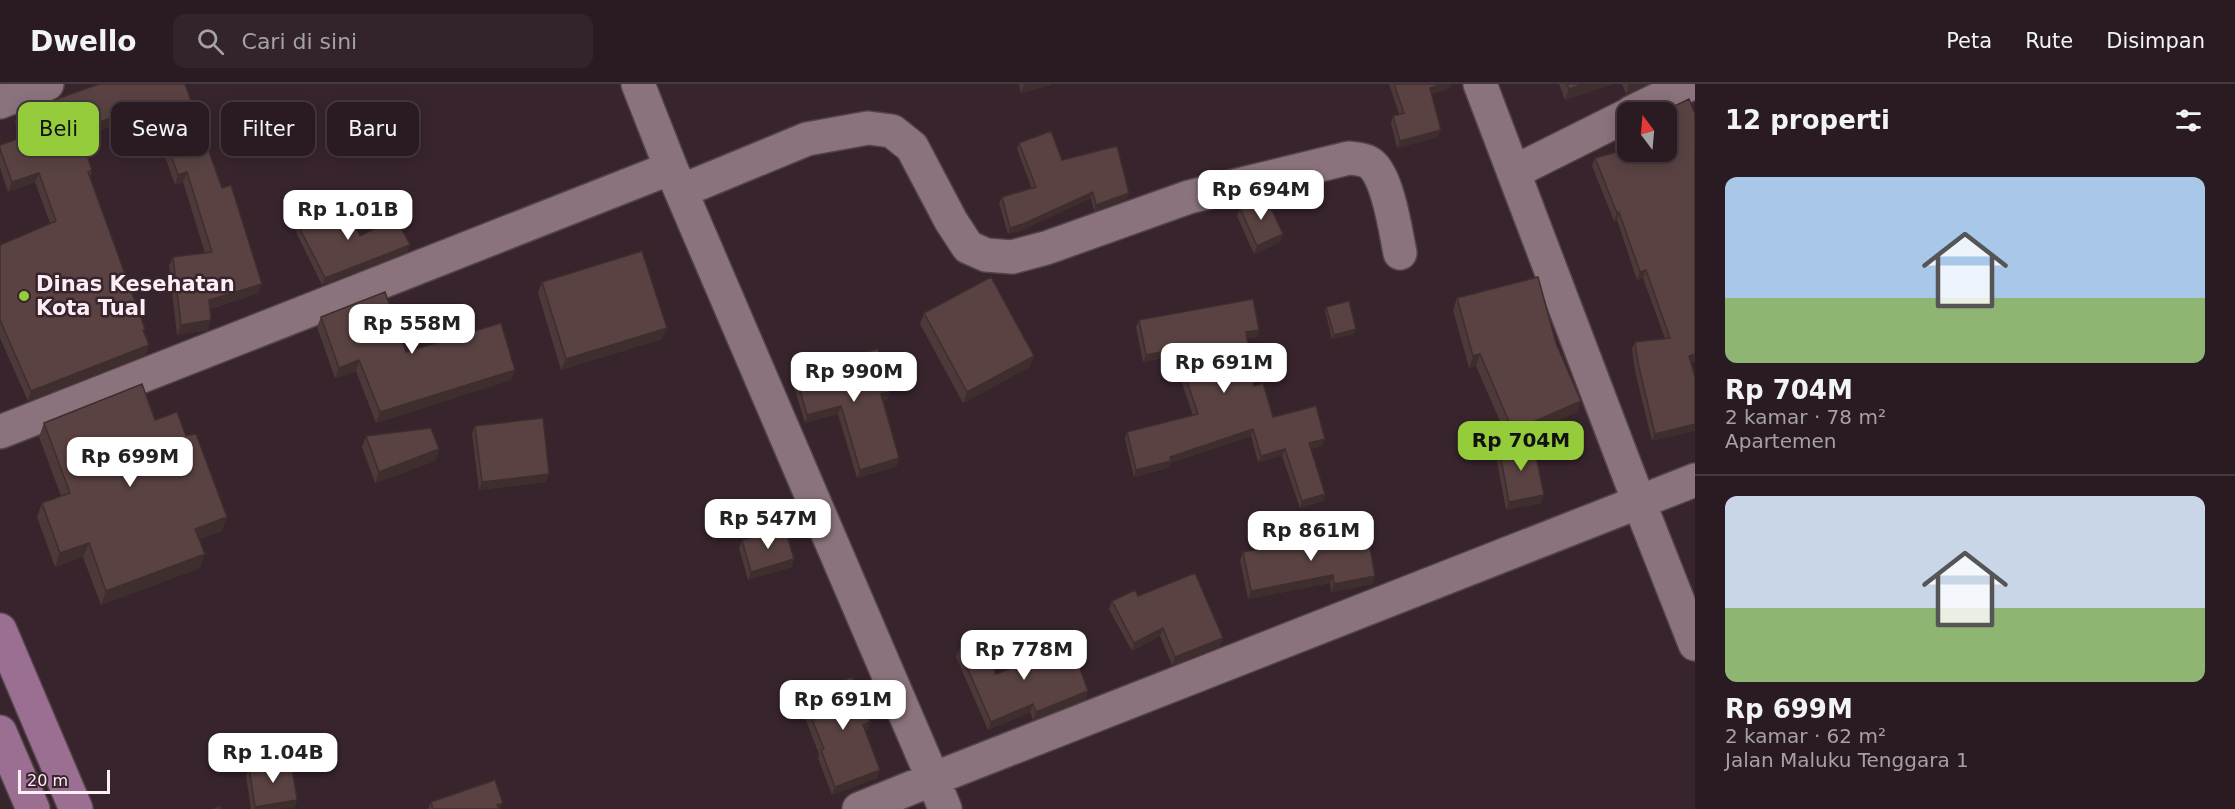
<!DOCTYPE html>
<html lang="id">
<meta charset="utf-8">
<style>
:root{--surface:#2a1b22;--page:#32242a;--text:#f1f3f6;--muted:#a5a1a5;--line:#463940;--accent:#95cc3b}
body{margin:0;font-family:"DejaVu Sans",sans-serif;background:var(--page);color:var(--text);height:100vh;display:flex;flex-direction:column;font-size:22px;white-space:nowrap}
*{box-sizing:border-box;margin:0}
p{font-size:20px;color:var(--muted)}
.icon{flex:none;width:33px;height:33px;fill:none;stroke:currentColor;stroke-width:2;stroke-linecap:round;stroke-linejoin:round}
.map{position:relative;flex:1;overflow:hidden}
.panel{display:flex;flex-direction:column;background:var(--surface);width:540px}
.panel>*{flex:none}
.top-card{position:absolute;left:18px;top:18px;width:570px;height:54px;display:flex;gap:12px}
.needle{width:39px;rotate:344deg}
.controls{position:absolute;left:1617px;top:18px;display:grid;gap:12px}
.controls a{display:grid;place-items:center;width:60px;height:60px;border-radius:12px;background:var(--surface);box-shadow:0 3px 15px #0003,0 0 0 2px var(--line);font-size:30px}
.scale{position:absolute;left:18px;bottom:15px;width:92px;box-sizing:border-box;padding-left:6px;border:3px solid #fceef4;border-top:0;font-size:16px;line-height:21px;white-space:nowrap;color:#fceef4;-webkit-text-stroke:4px #38242d;paint-order:stroke}
.price{position:absolute;translate:-50% -51px;padding:0 14px;border-radius:12px;background:#fff;color:#222;font-size:20px;line-height:39px;filter:drop-shadow(0 2px 3px #0008)}
.price::after{content:'';position:absolute;left:50%;top:36px;width:18px;height:14px;margin-left:-9px;background:inherit;clip-path:polygon(0 0,100% 0,50% 100%)}
.price.active{background:var(--accent);color:#111}
ul{padding:0;list-style:none}
li{display:grid;align-content:center;gap:12px;height:318px;padding:0 30px}
li+li{border-top:2px solid var(--line)}
li span{display:grid;place-items:center;height:186px;border-radius:12px;color:#555}
li>.icon{margin-inline-start:auto}
span .icon{width:108px;height:108px;fill:#fffc;stroke-width:1}
li b{font-size:26px}
h2{display:flex;justify-content:space-between;align-items:center;height:72px;padding:0 30px;font-size:26px}
.pill{padding:0 21px;border-radius:12px;background:var(--surface);box-shadow:0 3px 15px #0003,0 0 0 2px var(--line);font-size:21px;line-height:54px}
.pill.active{background:var(--accent);color:#111}
header{display:flex;align-items:center;gap:36px;box-sizing:border-box;height:84px;padding:0 30px;background:var(--surface);border-bottom:2px solid var(--line)}
header strong{font-size:28px}
nav{display:flex;gap:33px;margin-inline-start:auto;font-size:21px}
.search{width:420px;height:54px;background:var(--page);display:flex;align-items:center;gap:15px;box-sizing:border-box;padding:0 21px;border-radius:12px;color:var(--muted);font-size:22px}
main{display:flex;flex:1;min-height:0}
.map>svg:first-child{display:block}
.lines{fill:none;stroke-linecap:round;stroke-linejoin:round}
.minor-casing{stroke:#54434b;stroke-width:36}
.secondary-casing{stroke:#54434b;stroke-width:36}
.minor{stroke:#8b737d;stroke-width:33}
.secondary{stroke:#9a6f92;stroke-width:33}
.wall{fill:#4d3939}
.shaded-wall{fill:#3f2e2e}
.building{fill:#5a4242;stroke:#3f2e2e;stroke-width:1.5}
.poi-dot{fill:#95cc3b;stroke:#38242d;stroke-width:2}
.labels{text-anchor:middle;stroke-width:5;stroke-linejoin:round;paint-order:stroke}
.poi-label{font-size:21px;font-weight:bold;fill:#fceef4;stroke:#38242d;text-anchor:start}
</style>
<header>
<strong>Dwello</strong>
<div class="search"><svg class="icon" aria-label="search" viewBox="0 0 24 24"><circle cx="10" cy="10" r="6"/><path d="M15 15l6 6"/></svg>Cari di sini</div>
<nav><a>Peta</a><a>Rute</a><a>Disimpan</a></nav>
</header>
<main>
<div class="map">
<svg width="1695" height="725" viewBox="0 0 1695 725">
<rect width="100%" height="100%" fill="#38242d"/>
<g class="lines">
<g class="minor-casing">
<path id="minor" d="M638 0 671 84 933 695 1639 418 1695 560
M1480 0 1639 418 1695 396
M0 18 47 0
M1632 28 1690 0
M1514 88 1628 31
M681 107 807 55 868 44 892 47 912 63 951 137 968 163 986 171 1012 173 1046 164 1189 113 1349 74C1355 75 1363 75 1368 78 1387 86 1396 149 1400 169
M0 348 671 84
M859 725 933 695 945 725"/>
</g>
<g class="secondary-casing">
<path id="secondary" d="M0 546 76 725
M0 648 33 725"/>
</g>
<use href="#minor" class="minor"/>
<use href="#secondary" class="secondary"/>
</g>
<path class="wall" d="M185 0 258 209 210 225 208 246 177 251 169 182 173 173 205 169 183 98 175 101 150 29 81 53 92 86 90 93 149 261 145 271 28 317 0 254V161L50 139 35 98 8 108 0 84V65L20 54 15 38 18 29Z
M1019 0H1051V1L1021 9Z
M1389 0H1452L1450 4 1431 10 1438 53 1397 64 1391 39 1393 32 1399 30Z
M1559 0H1613L1565 16Z
M1622 0H1647L1626 10Z
M1695 30V277L1691 278 1652 357 1635 287 1632 265 1635 258 1665 255 1643 194 1637 196 1617 136 1614 137 1592 82 1595 74 1666 68Z
M1019 59 1062 76 1129 109 1126 115 1094 127 1091 114 1020 147 1008 150 999 119 1002 113 1032 105 1017 65Z
M1240 124 1283 150 1280 158 1254 170 1237 132Z
M298 141 360 152 410 161 407 168 322 201 296 148Z
M542 198 662 255 561 286 538 209Z
M1457 214 1556 259 1581 317 1577 328 1509 358 1476 282 1469 284 1453 226Z
M1326 223 1354 250 1332 255 1325 227Z
M924 229 1030 283 963 319 920 240Z
M321 233 406 268 515 286 511 296 376 339 356 287 335 294 317 243Z
M1139 236 1259 246 1257 253 1247 254 1254 302 1273 333 1323 362 1310 365 1325 410 1323 417 1300 424 1282 372 1258 378 1251 352 1170 379 1168 384 1134 393 1125 355 1127 348 1193 332 1173 272 1143 278 1136 243Z
M795 288 890 308 887 316 883 317 897 382 857 394 838 330 805 339 792 296Z
M155 336 186 352 222 447 199 455 200 484 101 521 83 473 55 483 37 433 42 419 61 412 39 353 44 339Z
M475 342 546 398 479 406 472 350Z
M366 352 439 365 435 377 375 399 362 363Z
M1499 364 1541 419 1506 426 1496 372Z
M742 456 792 483 748 496 739 464Z
M1243 468 1373 500 1331 508 1330 499 1248 515 1240 476Z
M1138 512 1220 562 1172 581 1160 552 1132 567 1109 525 1112 517Z
M959 565 996 590 1086 615 1033 636 1030 628 988 646 956 573Z
M803 613 870 638 867 646 865 647 877 694 832 711 818 674 819 670 800 621Z
M249 684 297 716 294 724 251 725 246 692Z
M431 718 500 725H428Z"/>
<path class="shaded-wall" d="M1026 0H1051V1L1021 9 1024 1Z
M1442 0H1452L1450 4 1427 11 1430 4Z
M1583 0H1613L1565 16 1569 5Z
M1629 0H1647L1626 10Z
M153 19 150 29 75 55 78 46Z
M1441 46 1438 53 1397 64 1400 57Z
M187 88 183 98 175 101 178 91Z
M39 89 35 98 8 108 12 98Z
M1093 108 1091 114 1020 147 1008 150 1010 144Z
M1129 109 1126 115 1094 127 1096 121Z
M1619 128 1617 136 1614 137 1617 129Z
M1283 150 1280 158 1254 170 1257 162Z
M410 161 407 168 322 201 325 194Z
M1646 186 1643 194 1637 196 1640 188Z
M262 200 258 209 205 226 209 216Z
M211 236 208 246 177 251 181 241Z
M667 244 662 255 561 286 566 275Z
M1356 245 1354 250 1332 255 1334 251Z
M1259 246 1257 253 1244 255 1246 248Z
M149 261 145 271 28 317 31 307Z
M1176 265 1173 272 1143 278 1146 271Z
M1480 270 1476 282 1469 284 1473 272Z
M1695 270V277L1687 279 1689 272Z
M1034 272 1030 283 963 319 967 308Z
M359 276 356 287 335 294 339 284Z
M515 286 511 296 376 339 380 328Z
M890 308 887 316 878 318 881 310Z
M1581 317 1577 328 1509 358 1513 347Z
M841 322 838 330 805 339 807 331Z
M1695 340V347L1652 357 1655 350Z
M1253 345 1251 352 1170 379 1168 384 1134 393 1136 386 1170 373Z
M1325 355 1323 362 1306 366 1309 359Z
M439 365 435 377 375 399 379 388Z
M1285 365 1282 372 1258 378 1261 372Z
M899 374 897 382 857 394 860 386Z
M549 390 546 398 479 406 482 398Z
M1325 410 1323 417 1300 424 1302 417Z
M1544 411 1541 419 1506 426 1509 418Z
M227 433 222 447 190 459 195 445Z
M89 459 83 473 55 483 60 469Z
M205 470 200 484 101 521 106 507Z
M794 475 792 483 748 496 751 488Z
M1333 491 1330 499 1248 515 1251 507Z
M1375 492 1373 500 1331 508 1334 500Z
M1163 544 1160 552 1132 567 1134 559Z
M1223 554 1220 562 1172 581 1175 573Z
M1088 607 1086 615 1033 636 1036 628Z
M1033 620 1030 628 988 646 991 638Z
M870 638 867 646 860 649 863 641Z
M880 686 877 694 832 711 835 703Z
M297 716 294 724 254 725 255 723Z
M503 719 500 725H496L497 721Z"/>
<path class="building" d="M99 0H185L222 104 231 101 262 200 209 216 211 236 181 241 173 173 212 168 187 88 178 91 153 19 78 46 92 86 88 88 145 245 143 246 149 261 31 307 0 236V161L56 137 39 89 12 98 0 65V61L26 52 18 29Z
M1394 0H1442L1430 4 1441 46 1400 57 1393 32 1404 29Z
M1567 0H1583L1569 5Z
M1689 15 1695 30V270L1689 272 1695 293V340L1655 350 1638 279 1635 258 1670 254 1646 186 1640 188 1619 128 1617 129 1595 74 1628 65V68H1666V28H1662Z
M1051 47 1062 76 1117 62 1129 109 1096 121 1093 108 1023 140 1010 144 1002 113 1036 103 1019 59Z
M1265 112 1283 150 1257 162 1240 124Z
M343 119 360 152 396 134 410 161 325 194 298 141Z
M642 167 667 244 566 275 542 198Z
M991 193 1034 272 967 308 924 229Z
M1538 193 1556 259 1581 317 1513 347 1480 270 1473 272 1457 214Z
M385 208 406 268 501 239 515 286 380 328 359 276 339 284 321 233Z
M1253 215 1259 246 1246 248 1254 302 1263 299 1273 333 1316 322 1325 355 1309 359 1325 410 1302 417 1285 365 1261 372 1253 345 1170 373 1171 377 1136 386 1127 348 1198 330 1176 265 1146 271 1139 236Z
M1349 217 1356 245 1334 251 1326 223Z
M878 265 890 308 881 310 899 374 860 386 841 322 807 331 795 288Z
M142 300 155 336 177 328 186 352 196 350 227 433 195 445 205 470 106 507 89 459 60 469 42 419 70 409 44 339Z
M543 334 549 390 482 398 475 342Z
M431 344 439 365 379 388 366 352Z
M1533 357 1544 411 1509 418 1499 364Z
M785 444 794 475 751 488 742 456Z
M1367 447 1375 492 1334 500 1333 491 1251 507 1243 468Z
M1195 489 1223 554 1175 573 1163 544 1134 559 1112 517 1135 506 1138 512Z
M982 556 996 590 1072 562 1088 607 1036 628 1033 620 991 638 959 565Z
M852 593 870 638 863 641 880 686 835 703 821 666 824 665 803 613Z
M291 678 297 716 255 723 249 684Z
M495 696 503 719 497 721 499 725H433L431 718Z
M220 722 221 725H212Z"/>
<circle class="poi-dot" cx="24" cy="212" r="6"/>
<g class="labels">
<g class="poi-label">
<text x="36" y="207">Dinas Kesehatan<tspan x="36" dy="24">Kota Tual</tspan></text>
</g>
</g>
</svg>
<div class="controls">
<a><svg class="needle" viewBox="-14 -14 28 28"><path d="M0-13l5 13h-10z" fill="#e53935"/><path d="M0 13l5-13h-10z" fill="#a5a1a5"/></svg></a>
</div>
<div class="scale">20 m</div>
<b class="price" style="left:1261px;top:137px">Rp 694M</b>
<b class="price" style="left:348px;top:157px">Rp 1.01B</b>
<b class="price" style="left:412px;top:271px">Rp 558M</b>
<b class="price" style="left:1224px;top:310px">Rp 691M</b>
<b class="price" style="left:854px;top:319px">Rp 990M</b>
<b class="price active" style="left:1521px;top:388px">Rp 704M</b>
<b class="price" style="left:130px;top:404px">Rp 699M</b>
<b class="price" style="left:768px;top:466px">Rp 547M</b>
<b class="price" style="left:1311px;top:478px">Rp 861M</b>
<b class="price" style="left:1024px;top:597px">Rp 778M</b>
<b class="price" style="left:843px;top:647px">Rp 691M</b>
<b class="price" style="left:273px;top:700px">Rp 1.04B</b>
<div class="top-card">
<a class="pill active">Beli</a>
<a class="pill">Sewa</a>
<a class="pill">Filter</a>
<a class="pill">Baru</a>
</div>
</div>
<section class="panel">
<h2>12 properti<svg class="icon" aria-label="filters" viewBox="0 0 24 24"><path d="M4 7h16M4 17h16"/><circle cx="9" cy="7" r="2"/><circle cx="15" cy="17" r="2"/></svg></h2>
<ul>
<li><span style="background:linear-gradient(#a9c7e8 65%,#8fb573 0)"><svg class="icon" aria-label="home" viewBox="0 0 24 24"><path d="M3 11l9-7 9 7M6 9v11h12V9"/></svg></span><div><b>Rp 704M</b><p>2 kamar · 78 m²</p><p>Apartemen</p></div></li>
<li><span style="background:linear-gradient(#c9d6e8 60%,#8fb573 0)"><svg class="icon" aria-label="home" viewBox="0 0 24 24"><path d="M3 11l9-7 9 7M6 9v11h12V9"/></svg></span><div><b>Rp 699M</b><p>2 kamar · 62 m²</p><p>Jalan Maluku Tenggara 1</p></div></li>
</ul>
</section>
</main>
